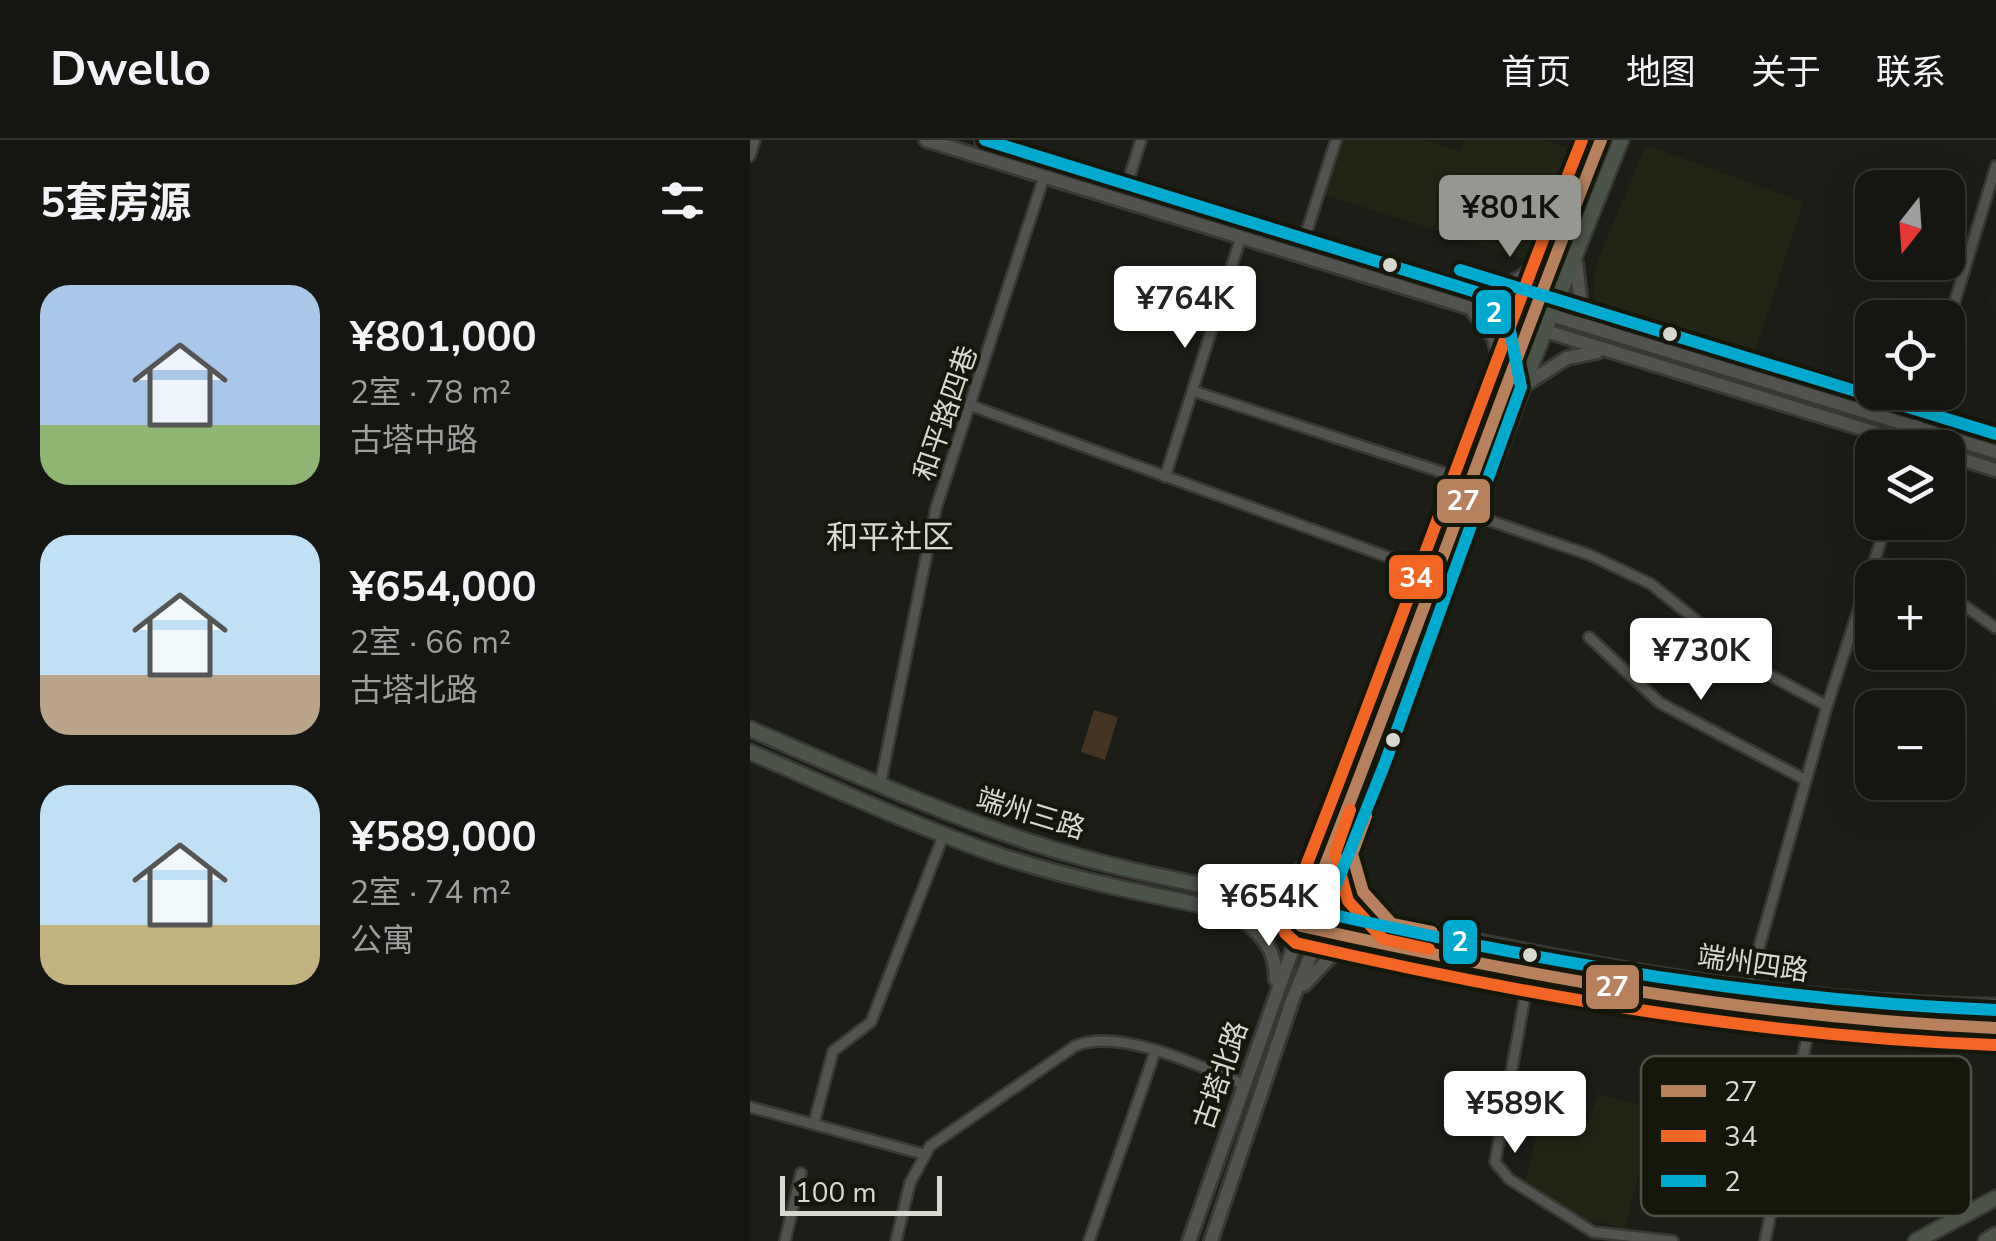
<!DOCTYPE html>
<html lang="zh">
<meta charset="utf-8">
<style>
:root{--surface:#151611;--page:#1e1f1a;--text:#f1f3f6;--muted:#9d9f9f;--line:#343531;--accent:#969790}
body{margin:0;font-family:"Nunito Sans","Noto Sans SC",sans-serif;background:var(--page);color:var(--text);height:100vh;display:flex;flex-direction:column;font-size:38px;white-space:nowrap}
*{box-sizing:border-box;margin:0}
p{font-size:32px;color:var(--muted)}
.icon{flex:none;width:55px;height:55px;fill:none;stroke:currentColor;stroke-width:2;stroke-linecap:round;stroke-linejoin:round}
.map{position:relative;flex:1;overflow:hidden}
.panel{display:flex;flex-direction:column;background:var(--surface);width:750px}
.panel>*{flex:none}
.needle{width:65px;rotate:197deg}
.buttons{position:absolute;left:1105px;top:30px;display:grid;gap:20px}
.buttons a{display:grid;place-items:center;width:110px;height:110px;border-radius:20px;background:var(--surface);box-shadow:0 10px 40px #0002,0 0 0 2px var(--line);font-size:50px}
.scale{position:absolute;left:30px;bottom:25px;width:162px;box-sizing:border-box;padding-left:10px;border:5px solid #d7d9d1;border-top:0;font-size:28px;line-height:35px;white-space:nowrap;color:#d7d9d1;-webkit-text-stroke:8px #15170b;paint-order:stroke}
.price{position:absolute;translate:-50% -85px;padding:0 22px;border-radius:10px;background:#fff;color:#222;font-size:32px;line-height:65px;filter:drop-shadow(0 2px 5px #0008)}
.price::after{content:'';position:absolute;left:50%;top:60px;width:30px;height:22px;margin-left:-15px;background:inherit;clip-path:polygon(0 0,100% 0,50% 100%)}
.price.active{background:var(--accent);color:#111}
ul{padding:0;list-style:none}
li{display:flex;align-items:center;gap:30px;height:250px;padding:0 40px}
li span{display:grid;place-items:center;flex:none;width:280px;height:200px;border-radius:30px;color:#555}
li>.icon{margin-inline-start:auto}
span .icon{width:120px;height:120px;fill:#fffc;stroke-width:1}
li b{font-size:42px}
h2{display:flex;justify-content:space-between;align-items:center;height:120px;padding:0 40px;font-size:42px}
header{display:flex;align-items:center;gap:60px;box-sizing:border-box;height:140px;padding:0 50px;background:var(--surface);border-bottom:2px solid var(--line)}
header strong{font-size:48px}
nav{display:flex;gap:55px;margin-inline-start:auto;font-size:35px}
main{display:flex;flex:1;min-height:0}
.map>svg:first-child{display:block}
.built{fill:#222514}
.grass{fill:#433320}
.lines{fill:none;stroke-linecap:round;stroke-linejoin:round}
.street-casing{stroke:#383934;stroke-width:14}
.secondary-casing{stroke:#383934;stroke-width:18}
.primary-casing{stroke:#383934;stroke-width:19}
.street{stroke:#52534e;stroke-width:9}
.secondary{stroke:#52534e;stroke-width:12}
.primary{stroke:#4c5348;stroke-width:14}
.bus-1-casing{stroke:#15170b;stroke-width:20}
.bus-2-casing{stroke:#15170b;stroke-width:20}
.bus-3-casing{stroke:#15170b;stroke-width:20}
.bus-1{stroke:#b6815c;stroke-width:12}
.bus-2{stroke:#f26522;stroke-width:12}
.bus-3{stroke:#00a9ce;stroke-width:12}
.bus-dot{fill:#d7d9d1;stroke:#15170b;stroke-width:4}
.labels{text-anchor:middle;stroke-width:8;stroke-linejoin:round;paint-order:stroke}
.street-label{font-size:28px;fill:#d7d9d1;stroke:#15170b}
.quarter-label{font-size:32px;fill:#d7d9d1;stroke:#15170b}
.key{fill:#15170b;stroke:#4f5146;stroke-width:2.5}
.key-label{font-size:28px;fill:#d7d9d1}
.line-badge{stroke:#15170b;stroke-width:4}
.badge-label{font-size:28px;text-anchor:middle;font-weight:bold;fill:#fff}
</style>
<header>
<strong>Dwello</strong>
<nav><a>首页</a><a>地图</a><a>关于</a><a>联系</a></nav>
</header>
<main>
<section class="panel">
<h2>5套房源<svg class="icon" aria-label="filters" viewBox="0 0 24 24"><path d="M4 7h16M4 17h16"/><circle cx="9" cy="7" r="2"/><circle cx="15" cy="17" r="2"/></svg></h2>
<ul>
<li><span style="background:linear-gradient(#a9c7e8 70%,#8fb573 0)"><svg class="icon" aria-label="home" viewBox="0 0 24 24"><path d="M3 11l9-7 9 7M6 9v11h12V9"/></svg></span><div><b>¥801,000</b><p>2室 · 78 m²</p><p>古塔中路</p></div></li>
<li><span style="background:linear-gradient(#bfe0f5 70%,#b9a48a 0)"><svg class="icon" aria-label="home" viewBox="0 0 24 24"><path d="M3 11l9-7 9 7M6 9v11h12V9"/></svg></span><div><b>¥654,000</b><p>2室 · 66 m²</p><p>古塔北路</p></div></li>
<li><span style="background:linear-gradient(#bfe0f5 70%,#c2b280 0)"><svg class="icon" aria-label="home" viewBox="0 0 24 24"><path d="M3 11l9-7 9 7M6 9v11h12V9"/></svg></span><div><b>¥589,000</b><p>2室 · 74 m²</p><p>公寓</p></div></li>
</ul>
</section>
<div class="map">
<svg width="1246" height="1101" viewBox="0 0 1246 1101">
<rect width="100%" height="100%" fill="#1c1d17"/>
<path class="built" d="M585 0H673L711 12 715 0H792L823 10 784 122 569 53Z
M896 5 1053 62 1003 219 884 185 852 169 843 157 846 124Z
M849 954 905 969 910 956 936 967 924 1009 897 1002 875 1088 830 1078 775 1041 788 990 837 980Z"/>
<path class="grass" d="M344 570 368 577 355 620 331 612Z"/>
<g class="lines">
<g class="street-casing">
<path id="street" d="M0 16 5 0
M377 45 391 0
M554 100 586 0
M1198 184 1246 26
M443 251 719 341
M222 266 685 434
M1166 288 1176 252
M415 337 491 97
M726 376 840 415 901 444 1003 526 1077 566
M1125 422 1160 438
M1198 454 1246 488
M839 497 910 563 1056 640
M130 645 186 368 294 37
M779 834 745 1022 759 1039 843 1092 923 1101
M997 850 1077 566 1137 382
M0 967 173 1014
M64 983 83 911 121 882 194 694
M35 1101 51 1033
M146 1101 160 1043 180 1006 325 906C369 887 450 926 493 944
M339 1101 405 912
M1015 1101 1061 878"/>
</g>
<g class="secondary-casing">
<path id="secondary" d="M176 0 1175 308
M232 0 1246 312
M826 123 831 165 857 192
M726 151 759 145 806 114
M724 173 744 198 755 241
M773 246 817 218 847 212
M1198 315 1246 330
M483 773C510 791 526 807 526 840
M554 845 582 815 629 805
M439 1101 551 786
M461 1101 543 858 571 791"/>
</g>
<g class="primary-casing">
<path id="primary" d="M0 589C93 629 184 670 280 702 377 734 482 750 582 771 801 818 1021 864 1246 866
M0 612C83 648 166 687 251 716 349 748 452 764 553 786 781 837 1011 883 1246 888
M602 714 613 752 641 784
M505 752 542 738 582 703
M551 786 619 617 755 241 851 0
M571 791 773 246 871 0
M1166 1101 1246 1058
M1236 1101 1246 1095"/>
</g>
<use href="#street" class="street"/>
<use href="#secondary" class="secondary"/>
<use href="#primary" class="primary"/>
<g class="bus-1-casing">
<path id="bus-1" d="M851 0C747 261 656 526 551 786 781 837 1010 878 1246 888
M616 676 602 714 613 752 642 784 682 792"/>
</g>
<g class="bus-2-casing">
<path id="bus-2" d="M832 0C729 258 639 521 535 779V793L546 803C776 856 1008 896 1245 905
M600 670 585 713 598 761 633 799 679 809"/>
</g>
<g class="bus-3-casing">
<path id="bus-3" d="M235 0 726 152 760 191 771 247 635 623 575 773C797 823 1018 861 1246 870
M710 130 1246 294"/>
</g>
<use href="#bus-1" class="bus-1"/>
<use href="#bus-2" class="bus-2"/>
<use href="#bus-3" class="bus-3"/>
</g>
<g class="bus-dot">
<circle cx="640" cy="125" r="9"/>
<circle cx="920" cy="194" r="9"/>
<circle cx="643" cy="600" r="9"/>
<circle cx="780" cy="815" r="9"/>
</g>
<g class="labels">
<g class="street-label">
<text transform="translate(195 273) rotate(-71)" y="10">和平路四巷</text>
<text transform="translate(281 673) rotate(17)" y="10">端州三路</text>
<text transform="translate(1003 823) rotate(8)" y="10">端州四路</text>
<text transform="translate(470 935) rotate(-71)" y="10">古塔北路</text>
</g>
<g class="quarter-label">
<text x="140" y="408">和平社区</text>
</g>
</g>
<rect x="891" y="916" width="330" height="160" rx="15" class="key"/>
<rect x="911" y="945" width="45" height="12" fill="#b6815c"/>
<rect x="911" y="990" width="45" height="12" fill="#f26522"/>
<rect x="911" y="1035" width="45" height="12" fill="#00a9ce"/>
<g class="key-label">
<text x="974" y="961">27</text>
<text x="974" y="1006">34</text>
<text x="974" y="1051">2</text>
</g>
<g class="line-badge">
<rect x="724" y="148" width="39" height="48" rx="10" fill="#00a9ce"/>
<rect x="685" y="337" width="57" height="48" rx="10" fill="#b6815c"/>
<rect x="637" y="413" width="58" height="48" rx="10" fill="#f26522"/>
<rect x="691" y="778" width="38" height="48" rx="10" fill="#00a9ce"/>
<rect x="834" y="823" width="57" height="48" rx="10" fill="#b6815c"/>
</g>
<g class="badge-label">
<text x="744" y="182">2</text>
<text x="713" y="370">27</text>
<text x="666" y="447">34</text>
<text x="710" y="811">2</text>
<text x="862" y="856">27</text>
</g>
</svg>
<div class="buttons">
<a><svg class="needle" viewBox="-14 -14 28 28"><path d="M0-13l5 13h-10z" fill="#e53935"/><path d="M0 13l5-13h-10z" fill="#9d9f9f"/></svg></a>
<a><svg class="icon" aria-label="locate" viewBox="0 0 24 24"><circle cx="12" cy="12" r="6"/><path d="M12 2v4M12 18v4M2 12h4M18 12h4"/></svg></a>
<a><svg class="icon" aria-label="layers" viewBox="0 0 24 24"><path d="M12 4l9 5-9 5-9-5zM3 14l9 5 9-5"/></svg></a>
<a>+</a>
<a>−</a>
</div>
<div class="scale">100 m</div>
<b class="price active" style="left:760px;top:120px">¥801K</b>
<b class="price" style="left:435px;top:211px">¥764K</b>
<b class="price" style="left:951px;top:563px">¥730K</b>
<b class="price" style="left:519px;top:809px">¥654K</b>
<b class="price" style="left:765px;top:1016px">¥589K</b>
</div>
</main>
